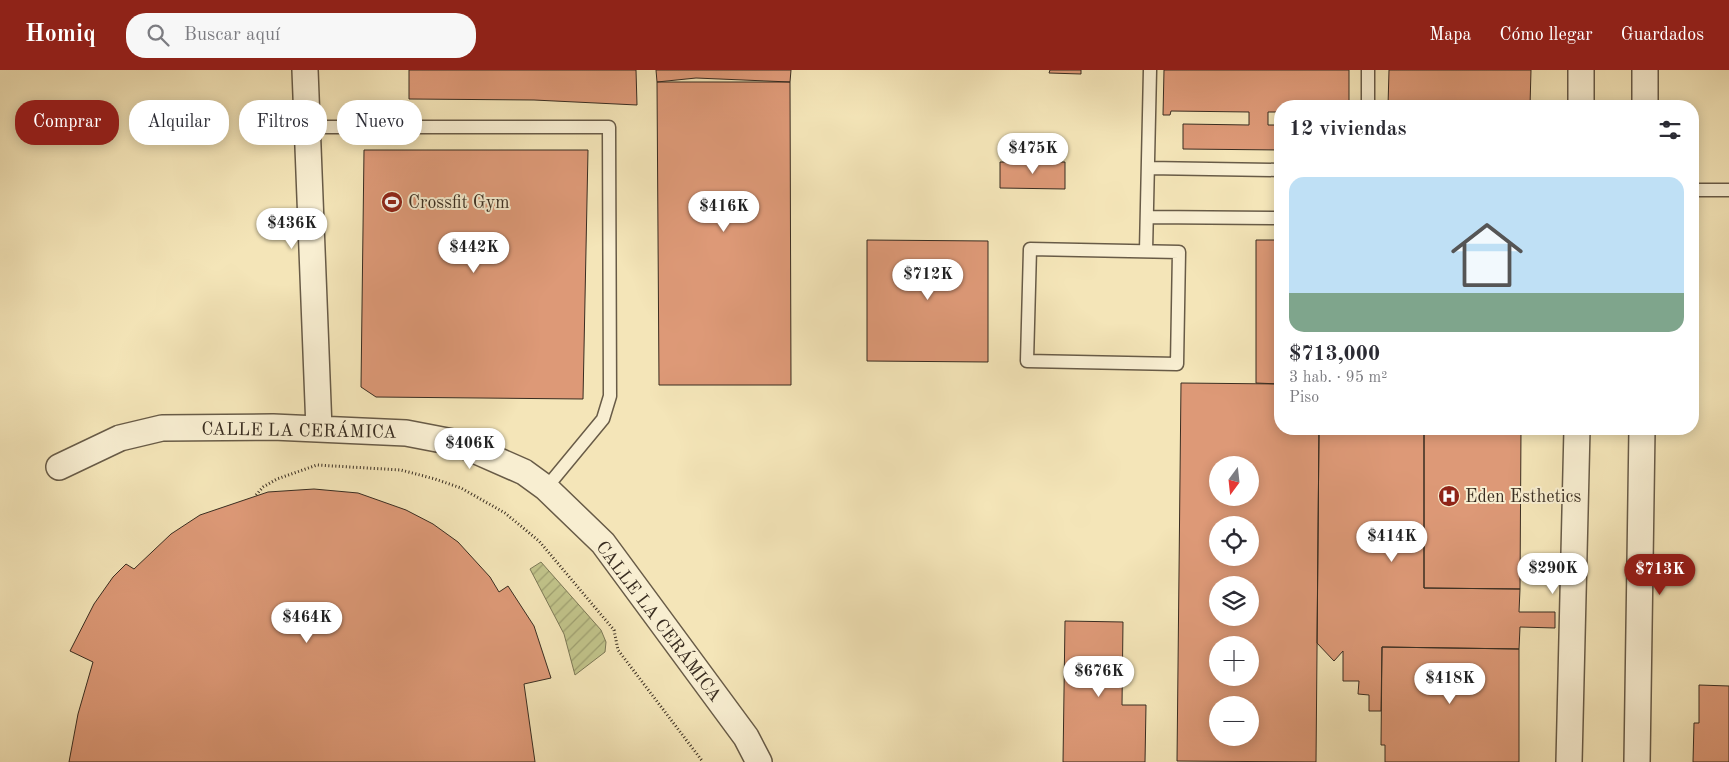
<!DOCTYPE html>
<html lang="es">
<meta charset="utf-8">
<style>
:root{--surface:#fff;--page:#f7f7f7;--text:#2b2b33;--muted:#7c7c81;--line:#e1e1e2;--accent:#8f2418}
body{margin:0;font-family:"Old Standard TT",serif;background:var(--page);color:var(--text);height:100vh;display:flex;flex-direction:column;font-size:19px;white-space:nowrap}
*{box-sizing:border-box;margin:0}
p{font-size:16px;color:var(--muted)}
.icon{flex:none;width:28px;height:28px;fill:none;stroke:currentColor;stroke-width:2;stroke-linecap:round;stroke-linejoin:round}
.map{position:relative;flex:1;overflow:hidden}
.drawer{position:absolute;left:1274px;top:30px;width:425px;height:335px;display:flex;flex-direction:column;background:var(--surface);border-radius:20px;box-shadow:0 2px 12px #0003}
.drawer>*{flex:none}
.banner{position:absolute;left:15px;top:30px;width:475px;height:45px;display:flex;gap:10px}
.needle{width:32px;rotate:195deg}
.controls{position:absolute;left:1209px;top:386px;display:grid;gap:10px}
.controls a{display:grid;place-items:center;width:50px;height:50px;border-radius:50%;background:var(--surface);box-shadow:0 2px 12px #0003;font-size:25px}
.price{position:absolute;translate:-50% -42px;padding:0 11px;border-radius:18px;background:#fff;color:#222;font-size:16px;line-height:32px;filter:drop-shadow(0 1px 2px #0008)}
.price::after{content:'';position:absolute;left:50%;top:30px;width:15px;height:11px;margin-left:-8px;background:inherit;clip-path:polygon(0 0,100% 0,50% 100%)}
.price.selected{background:var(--accent);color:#fff}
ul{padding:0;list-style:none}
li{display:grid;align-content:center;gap:10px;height:265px;padding:0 15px}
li+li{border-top:1px solid var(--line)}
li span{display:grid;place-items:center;height:155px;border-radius:15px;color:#555}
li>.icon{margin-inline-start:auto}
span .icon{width:90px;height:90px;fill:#fffc;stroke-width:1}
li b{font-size:21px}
h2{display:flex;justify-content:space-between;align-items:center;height:60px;padding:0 15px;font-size:21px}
.chip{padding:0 18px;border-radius:20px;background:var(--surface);box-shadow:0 2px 12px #0003;font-size:18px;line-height:45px}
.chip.selected{background:var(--accent);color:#fff}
header{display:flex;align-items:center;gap:30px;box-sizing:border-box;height:70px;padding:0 25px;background:var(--accent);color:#fff}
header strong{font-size:24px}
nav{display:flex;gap:28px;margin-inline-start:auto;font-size:18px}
.search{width:350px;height:45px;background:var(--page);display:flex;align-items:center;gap:12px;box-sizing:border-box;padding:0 18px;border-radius:20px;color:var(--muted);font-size:19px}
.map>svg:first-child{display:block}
.garden{fill:url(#garden-furrows);stroke:#7d7856}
.building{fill:#d97;stroke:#392d21;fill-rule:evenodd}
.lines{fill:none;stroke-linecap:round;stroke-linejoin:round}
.lane-casing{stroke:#685b47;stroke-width:15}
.street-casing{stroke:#685b47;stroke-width:28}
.path{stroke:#392d21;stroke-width:3;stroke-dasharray:1 2.5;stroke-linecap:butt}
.lane{stroke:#f8eed1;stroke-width:12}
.street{stroke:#f8eed1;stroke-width:25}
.labels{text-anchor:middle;stroke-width:4;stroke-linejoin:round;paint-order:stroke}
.poi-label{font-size:18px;fill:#392d21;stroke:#f8eed1;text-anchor:start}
.street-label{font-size:18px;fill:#392d21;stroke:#f8eed1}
</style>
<header>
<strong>Homiq</strong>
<div class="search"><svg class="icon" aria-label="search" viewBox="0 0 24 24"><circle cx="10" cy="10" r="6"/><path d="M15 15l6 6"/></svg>Buscar aquí</div>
<nav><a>Mapa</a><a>Cómo llegar</a><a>Guardados</a></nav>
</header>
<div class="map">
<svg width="1729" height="692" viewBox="0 0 1729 692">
<defs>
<pattern id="garden-furrows" width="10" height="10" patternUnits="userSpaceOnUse" patternTransform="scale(1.25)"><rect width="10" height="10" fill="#c1c38a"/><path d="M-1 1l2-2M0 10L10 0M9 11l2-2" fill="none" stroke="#9e9f70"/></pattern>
</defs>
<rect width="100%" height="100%" fill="#f4e5b8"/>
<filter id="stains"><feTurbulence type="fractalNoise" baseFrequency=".004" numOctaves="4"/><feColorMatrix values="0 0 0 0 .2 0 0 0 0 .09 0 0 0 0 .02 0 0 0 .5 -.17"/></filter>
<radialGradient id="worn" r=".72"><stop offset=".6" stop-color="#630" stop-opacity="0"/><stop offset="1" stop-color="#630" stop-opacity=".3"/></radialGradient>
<path class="garden" d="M541 492 601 560 606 572 605 582 575 605 564 564 530 499Z"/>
<path class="building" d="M409 0H636L637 35 534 30 409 29Z
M656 0H791L790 12 696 8 657 12Z
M1050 0H1081V4L1049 3Z
M1164 0H1349V36H1280V42H1268V55H1280V80L1183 79V54L1249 55V42L1171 41 1170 45H1163Z
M1389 0H1531L1530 36H1388Z
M657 12H790L791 315H659Z
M364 80H588L583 329 376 327 361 317Z
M1000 92H1065V119L1000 118Z
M867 170 988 171V292L867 291Z
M1256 170H1280V314L1256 313Z
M1181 313 1280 314V359H1319L1316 692 1177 691ZM1218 395H1250V428H1218ZM1218 455H1250V488H1218ZM1218 515H1250V548H1218ZM1218 575H1250V608H1218ZM1218 635H1250V668H1218Z
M1319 359H1424V518L1520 519 1519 542H1555V558L1520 557 1519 579 1382 577 1381 641H1369V625L1358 624 1359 611H1343V581L1334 591 1317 573Z
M1424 359H1521L1520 519 1424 518Z
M314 419 358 423 406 440 433 454 458 472 490 507 499 522 508 516 534 556 551 608 524 614 535 692H69L78 644 93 592 70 581 94 534 113 507 126 494 134 499 171 464 200 445 268 422Z
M1065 551 1123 552 1122 635H1146L1145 692H1063Z
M1382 577 1519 579V692H1385V675H1381Z
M1699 615 1729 616V692H1693L1694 653H1699Z"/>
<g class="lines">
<g class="lane-casing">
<path id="lane" d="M1368 36V0
M307 57H609L610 326 603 349 546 418
M1148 98 1280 100
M1692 120H1729
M1147 147 1280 148
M1030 179 1179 182 1177 294 1027 291Z
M1146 181 1150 0"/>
</g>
<g class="street-casing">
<path id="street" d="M305 0 319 359
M1581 36V0
M1645 36V0
M59 397 120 368 162 358 273 357 406 363 458 373 524 402 546 418 603 473 746 667 759 692
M1569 692 1577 359
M1637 692 1642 359"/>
</g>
<path class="path" d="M256 425 263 417 277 409 317 395 401 400 435 409 461 418 505 443 539 471 614 560 618 580 703 692"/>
<use href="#lane" class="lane"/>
<use href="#street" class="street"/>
</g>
<defs>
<g id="stadium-disc" transform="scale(1.125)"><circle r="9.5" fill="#8f2418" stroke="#f8eed1"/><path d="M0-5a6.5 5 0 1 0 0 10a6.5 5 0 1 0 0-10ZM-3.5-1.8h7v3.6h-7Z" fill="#fff"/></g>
<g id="hospital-disc" transform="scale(1.125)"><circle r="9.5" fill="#8f2418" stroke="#f8eed1"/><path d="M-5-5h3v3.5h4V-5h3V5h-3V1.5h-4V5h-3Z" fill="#fff"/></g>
</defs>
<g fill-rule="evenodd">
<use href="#stadium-disc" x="392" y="132"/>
<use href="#hospital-disc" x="1449" y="426"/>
</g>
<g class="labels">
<g class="poi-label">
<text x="408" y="138">Crossfit Gym</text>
<text x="1465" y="432">Eden Esthetics</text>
</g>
<g class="street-label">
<text transform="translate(299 360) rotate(1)" y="6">CALLE LA CERÁMICA</text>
<text transform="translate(659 551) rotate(53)" y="6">CALLE LA CERÁMICA</text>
</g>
</g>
<rect width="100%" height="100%" filter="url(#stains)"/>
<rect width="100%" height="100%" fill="url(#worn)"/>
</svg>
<div class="controls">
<a><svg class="needle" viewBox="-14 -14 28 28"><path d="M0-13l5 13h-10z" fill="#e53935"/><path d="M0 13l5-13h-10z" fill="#7c7c81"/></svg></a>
<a><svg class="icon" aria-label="locate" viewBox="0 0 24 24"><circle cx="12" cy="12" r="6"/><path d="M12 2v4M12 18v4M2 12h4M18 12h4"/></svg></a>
<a><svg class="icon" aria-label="layers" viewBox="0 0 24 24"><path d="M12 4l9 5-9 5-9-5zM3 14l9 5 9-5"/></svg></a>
<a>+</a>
<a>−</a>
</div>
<b class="price" style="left:1033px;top:105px">$475K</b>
<b class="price" style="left:724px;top:163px">$416K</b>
<b class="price" style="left:292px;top:180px">$436K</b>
<b class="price" style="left:474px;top:204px">$442K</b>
<b class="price" style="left:928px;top:231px">$712K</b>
<b class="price" style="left:470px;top:400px">$406K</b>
<b class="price" style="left:1392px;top:493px">$414K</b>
<b class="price" style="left:1553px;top:525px">$290K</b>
<b class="price selected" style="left:1660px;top:526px">$713K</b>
<b class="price" style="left:307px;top:574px">$464K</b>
<b class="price" style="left:1099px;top:628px">$676K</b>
<b class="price" style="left:1450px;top:635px">$418K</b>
<div class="banner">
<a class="chip selected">Comprar</a>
<a class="chip">Alquilar</a>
<a class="chip">Filtros</a>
<a class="chip">Nuevo</a>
</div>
<section class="drawer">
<h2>12 viviendas<svg class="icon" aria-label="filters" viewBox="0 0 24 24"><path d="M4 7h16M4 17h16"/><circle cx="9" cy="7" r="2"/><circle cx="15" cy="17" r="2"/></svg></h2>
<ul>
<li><span style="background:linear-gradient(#bfe0f5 75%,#7fa58c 0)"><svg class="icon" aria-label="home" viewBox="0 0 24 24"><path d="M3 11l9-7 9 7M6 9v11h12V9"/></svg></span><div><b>$713,000</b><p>3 hab. · 95 m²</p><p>Piso</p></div></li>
</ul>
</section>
</div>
